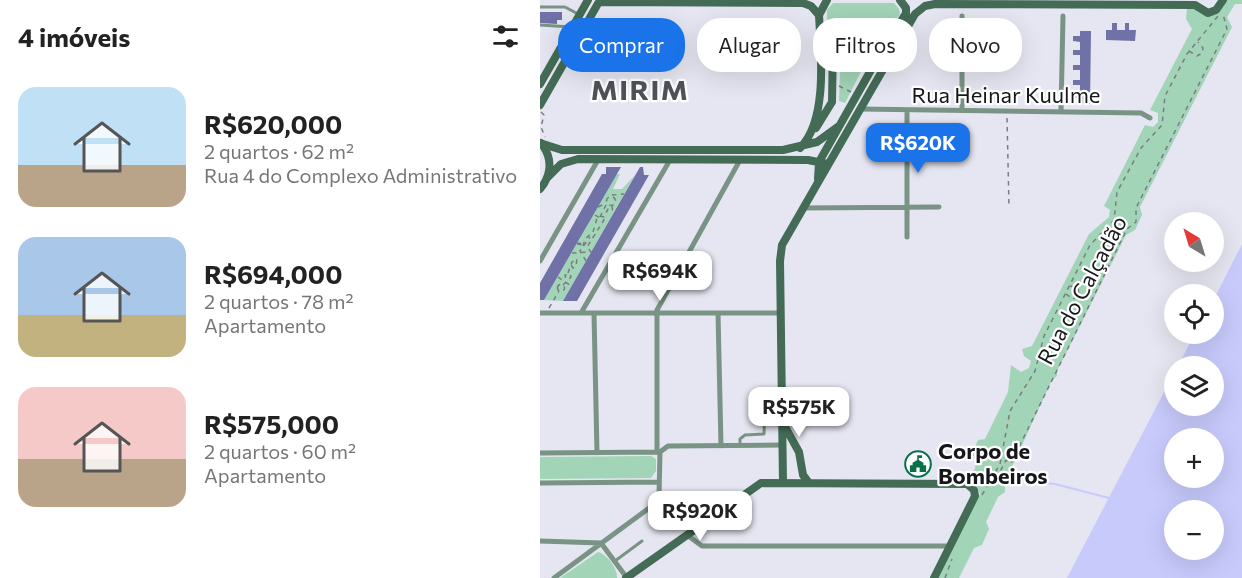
<!DOCTYPE html>
<html lang="pt">
<meta charset="utf-8">
<style>
:root{--surface:#fff;--page:#f6f6f6;--text:#222;--muted:#767676;--accent:#1a73e8}
body{margin:0;font-family:Commissioner,sans-serif;background:var(--page);color:var(--text);height:100vh;display:flex;flex-direction:column;font-size:22px;white-space:nowrap}
*{box-sizing:border-box;margin:0}
p{font-size:20px;color:var(--muted)}
.icon{flex:none;width:33px;height:33px;fill:none;stroke:currentColor;stroke-width:2;stroke-linecap:round;stroke-linejoin:round}
.map{position:relative;flex:1;overflow:hidden}
.drawer{display:flex;flex-direction:column;background:var(--surface);width:540px}
.drawer>*{flex:none}
.top-card{position:absolute;left:18px;top:18px;width:570px;height:54px;display:flex;gap:12px}
.needle{width:39px;rotate:322deg}
.buttons{position:absolute;left:624px;top:212px;display:grid;gap:12px}
.buttons a{display:grid;place-items:center;width:60px;height:60px;border-radius:50%;background:var(--surface);box-shadow:0 6px 24px #0002;font-size:30px}
.price{position:absolute;translate:-50% -51px;padding:0 14px;border-radius:12px;background:#fff;color:#222;font-size:20px;line-height:39px;filter:drop-shadow(0 2px 3px #0008)}
.price::after{content:'';position:absolute;left:50%;top:36px;width:18px;height:14px;margin-left:-9px;background:inherit;clip-path:polygon(0 0,100% 0,50% 100%)}
.price.on{background:var(--accent);color:#fff}
ul{padding:0;list-style:none}
li{display:flex;align-items:center;gap:18px;height:150px;padding:0 18px}
li span{display:grid;place-items:center;flex:none;width:168px;height:120px;border-radius:18px;color:#555}
li>.icon{margin-inline-start:auto}
span .icon{width:72px;height:72px;fill:#fffc;stroke-width:1}
li b{font-size:26px}
h2{display:flex;justify-content:space-between;align-items:center;height:72px;padding:0 18px;font-size:26px}
.tag{padding:0 21px;border-radius:24px;background:var(--surface);box-shadow:0 6px 24px #0002;font-size:21px;line-height:54px}
.tag.on{background:var(--accent);color:#fff}
main{display:flex;flex:1;min-height:0}
.map>svg:first-child{display:block}
.green{fill:#a2d4b7}
.water{fill:#c7cafb;fill-rule:evenodd}
.lines{fill:none;stroke-linecap:round;stroke-linejoin:round}
.stream{stroke:#c7cafb;stroke-width:2}
.building{fill:#6f71a7}
.path{stroke:#7b7c83;stroke-width:1.5;stroke-dasharray:4.5 4.5;stroke-linecap:butt}
.lane{stroke:#799384;stroke-width:3}
.street{stroke:#799384;stroke-width:5}
.secondary{stroke:#436b55;stroke-width:8}
.labels{text-anchor:middle;stroke-width:4.5;stroke-linejoin:round;paint-order:stroke}
.street-label{font-size:22px;fill:#17171b;stroke:#fff}
.poi-label{font-size:22px;font-weight:bold;fill:#17171b;stroke:#fff;text-anchor:start}
.district-label{font-size:28px;font-weight:bold;letter-spacing:1.5px;fill:#505159;stroke:#fff}
</style>
<main>
<section class="drawer">
<h2>4 imóveis<svg class="icon" aria-label="filters" viewBox="0 0 24 24"><path d="M4 7h16M4 17h16"/><circle cx="9" cy="7" r="2"/><circle cx="15" cy="17" r="2"/></svg></h2>
<ul>
<li><span style="background:linear-gradient(#bfe0f5 65%,#b9a48a 0)"><svg class="icon" aria-label="home" viewBox="0 0 24 24"><path d="M3 11l9-7 9 7M6 9v11h12V9"/></svg></span><div><b>R$620,000</b><p>2 quartos · 62 m²</p><p>Rua 4 do Complexo Administrativo</p></div></li>
<li><span style="background:linear-gradient(#a9c7e8 65%,#c2b280 0)"><svg class="icon" aria-label="home" viewBox="0 0 24 24"><path d="M3 11l9-7 9 7M6 9v11h12V9"/></svg></span><div><b>R$694,000</b><p>2 quartos · 78 m²</p><p>Apartamento</p></div></li>
<li><span style="background:linear-gradient(#f6c9c9 60%,#b9a48a 0)"><svg class="icon" aria-label="home" viewBox="0 0 24 24"><path d="M3 11l9-7 9 7M6 9v11h12V9"/></svg></span><div><b>R$575,000</b><p>2 quartos · 60 m²</p><p>Apartamento</p></div></li>
</ul>
</section>
<div class="map">
<svg width="702" height="578" viewBox="0 0 702 578">
<rect width="100%" height="100%" fill="#e5e6f1"/>
<path class="green" d="M685 0H702V4H695L687 17 692 27 600 207 602 215 595 230 586 235 517 371V376L512 380 465 482V492L458 497 446 522 449 529 442 545 434 548 419 578H397L440 494 435 482 425 477 435 469 436 460 432 454 438 440 445 439 468 392 471 365 481 372 489 368 491 361 484 356 482 349 492 346 549 234 569 217 570 210 564 206 605 125 613 127 618 122V113L610 110 652 29 646 19 647 9H656L670 16 678 12Z
M293 3H354L359 9 360 14 346 34H293L287 27V10Z
M301 51H320L327 60 305 103 299 101Z
M76 174H80L73 189H82L95 175 23 301 4 300Z
M111 456 116 459V471L111 478 0 479V457Z
M58 552C67 554 78 569 77 578H20Z"/>
<path class="water" d="M702 244V578H527L634 373V405H674V366H638L655 333H674V299ZM634 438H674V477H634ZM634 510H674V549H634Z"/>
<g class="lines">
<path class="stream" d="M468 479 515 484 569 498"/>
</g>
<path class="building" d="M0 12H22V20H17V24L0 23Z
M572 23H577V30H585V23H589V30H596L595 41 566 40V30H572Z
M540 31H551L550 104 540 103V98H532V93H540V85H533V80H540V70H533V65H540V55H533V50H540V42L533 41V36H540Z
M66 167H81L4 300H0V283L62 174H66Z
M100 167H103L104 175H109L37 301H23Z"/>
<g class="lines">
<path class="path" d="M649 51 657 56 662 53 663 48 658 42
M299 86 311 92
M1 112 4 115 1 127 5 137
M467 118 469 207
M72 195 84 194
M66.5 201a4.5 4.5 0 1 1 9 0a4.5 4.5 0 1 1-9 0Z
M72 206 73 214
M58 207 66 203
M60 216 64 217 69 207
M60 217 66 205
M37 243 44 244
M37 244 43 245
M43 246 45 239 53 232 57 218
M32 253 51 252 47 247 64 220 53 214
M46 261 40 251 50 237
M28 273 32 262 37 259 36 266 33 268 31 265
M18 277 31 286
M17.5 288a3.5 3.5 0 1 1 7 0a3.5 3.5 0 1 1-7 0Z
M23 285 31 277 30 274 25 275 26 280
M526 294 533 299 539 295 538 288 530 286
M9 308 19 291
M438 483 442 480 452 487 466 460 471 463 587 229 596 222V208L687 29 683 14
M442 495 460 464 470 411 495 371 504 336 550 245 574 220 577 192 601 148 622 125 625 96 647 54 678 16
M405 578 412 559"/>
<path class="lane" d="M0 7H25L38 14
M0 25 31 27
M200 445V439L205 435 224 434 225 408
M75 561 102 541"/>
<path class="street" d="M422 16V110
M320 109 601 113 610 118
M521 111 523 16
M262 208 399 207
M367 237V111
M0 261 58 160
M0 313H241
M41 313 130 160
M54 313 57 453
M178 313 181 446
M117 452V310L200 160
M0 453 120 452 128 446 242 445
M0 483 119 482
M147 535 162 546H410
M0 541 61 543
M61 543 87 578
M14 578 116 503 119 496 120 452"/>
<path class="secondary" d="M360 0 366 8V18
M59 2 263 3 271 6 279 15C281 52 288 121 260 148
M279 15 287 0
M327 41 351 37 365 15
M328 41 352 53
M0 84 48 0
M0 105 60 0
M276 128 292 102 293 42
M0 143 22 150H243L277 142 299 126
M7 178 21 164 38 159 268 160 288 164
M278 179 279 162 331 70 333 61C326 33 294 52 280 31
M0 189C12 175 13 158 1 143
M244 425 259 452 263 475 269 483
M243 483 240 261 242 245 375 14 385 6 395 4 655 5 668 13 676 10 683 0
M86 578 221 483 427 484 434 490 435 496 394 578"/>
</g>
<defs>
<g id="civic-ring" transform="scale(1.35)"><circle r="9.5" fill="#fff" stroke="#077149" stroke-width="1.5"/><path d="M-.6-6.5H3V-4.5H.6V-3L4-1V1h2V6H-6V1h2V-1L-.6-3ZM-1.2 2.5V6h2.4V2.5Z" fill="#077149"/></g>
</defs>
<g fill-rule="evenodd">
<use href="#civic-ring" x="378" y="464"/>
</g>
<g class="labels">
<g class="street-label">
<text x="466" y="103">Rua Heinar Kuulme</text>
<text transform="translate(542 290) rotate(-62)" y="8">Rua do Calçadão</text>
</g>
<g class="poi-label">
<text x="398" y="459">Corpo de<tspan x="398" dy="25">Bombeiros</tspan></text>
</g>
<g class="district-label">
<text x="100" y="100">MIRIM</text>
</g>
</g>
</svg>
<div class="buttons">
<a><svg class="needle" viewBox="-14 -14 28 28"><path d="M0-13l5 13h-10z" fill="#e53935"/><path d="M0 13l5-13h-10z" fill="#767676"/></svg></a>
<a><svg class="icon" aria-label="locate" viewBox="0 0 24 24"><circle cx="12" cy="12" r="6"/><path d="M12 2v4M12 18v4M2 12h4M18 12h4"/></svg></a>
<a><svg class="icon" aria-label="layers" viewBox="0 0 24 24"><path d="M12 4l9 5-9 5-9-5zM3 14l9 5 9-5"/></svg></a>
<a>+</a>
<a>−</a>
</div>
<b class="price on" style="left:378px;top:174px">R$620K</b>
<b class="price" style="left:120px;top:302px">R$694K</b>
<b class="price" style="left:259px;top:438px">R$575K</b>
<b class="price" style="left:160px;top:542px">R$920K</b>
<div class="top-card">
<a class="tag on">Comprar</a>
<a class="tag">Alugar</a>
<a class="tag">Filtros</a>
<a class="tag">Novo</a>
</div>
</div>
</main>
